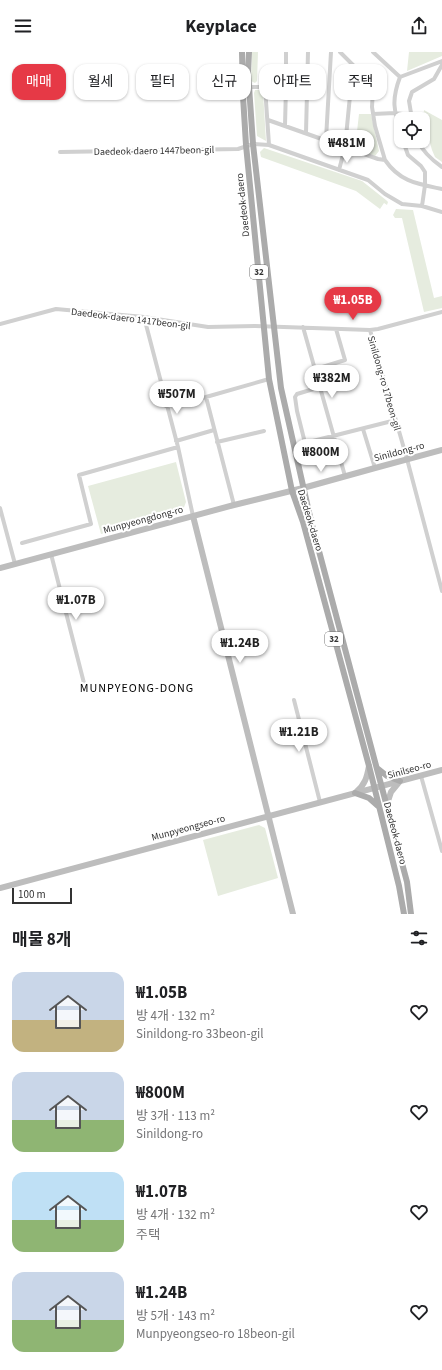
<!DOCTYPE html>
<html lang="ko">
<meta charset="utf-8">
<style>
:root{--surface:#fff;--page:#f2f2f2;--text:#202124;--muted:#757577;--accent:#e63946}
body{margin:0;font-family:"Source Sans 3","Noto Sans KR",sans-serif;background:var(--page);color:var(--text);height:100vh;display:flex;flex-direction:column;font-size:15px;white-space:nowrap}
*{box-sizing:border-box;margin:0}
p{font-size:13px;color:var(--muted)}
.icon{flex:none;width:22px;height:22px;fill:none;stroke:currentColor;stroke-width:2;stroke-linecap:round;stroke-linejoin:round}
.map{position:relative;height:862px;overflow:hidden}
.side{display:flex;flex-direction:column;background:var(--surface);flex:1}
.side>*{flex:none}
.hud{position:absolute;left:12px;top:12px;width:418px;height:36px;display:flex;gap:8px}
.tools{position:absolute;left:394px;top:60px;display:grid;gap:8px}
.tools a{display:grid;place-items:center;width:36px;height:36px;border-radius:8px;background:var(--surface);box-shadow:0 1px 3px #0004;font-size:20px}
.scale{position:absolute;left:12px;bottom:10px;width:60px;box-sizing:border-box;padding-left:4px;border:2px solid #333;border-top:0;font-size:11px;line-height:14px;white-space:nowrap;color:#333;-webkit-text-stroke:3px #fff;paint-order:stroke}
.price{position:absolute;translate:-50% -34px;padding:0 9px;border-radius:14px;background:#fff;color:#222;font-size:13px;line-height:26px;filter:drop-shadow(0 1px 2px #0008)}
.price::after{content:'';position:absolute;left:50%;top:24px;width:12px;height:9px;margin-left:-6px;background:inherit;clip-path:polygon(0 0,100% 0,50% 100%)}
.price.active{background:var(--accent);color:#fff}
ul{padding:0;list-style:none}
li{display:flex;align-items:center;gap:12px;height:100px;padding:0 12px}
li span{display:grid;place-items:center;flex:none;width:112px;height:80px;border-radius:12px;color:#555}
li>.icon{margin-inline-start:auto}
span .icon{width:48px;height:48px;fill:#fffc;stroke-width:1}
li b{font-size:17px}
h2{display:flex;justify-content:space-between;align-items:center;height:48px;padding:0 12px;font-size:17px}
.tag{padding:0 14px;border-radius:12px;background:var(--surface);box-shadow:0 1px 3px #0004;font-size:14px;line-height:36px}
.tag.active{background:var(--accent);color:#fff}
header{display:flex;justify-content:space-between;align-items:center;height:52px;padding:0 12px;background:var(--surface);font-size:18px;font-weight:700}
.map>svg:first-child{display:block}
.green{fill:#e6ecdf}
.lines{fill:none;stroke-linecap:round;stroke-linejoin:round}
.street{stroke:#d0d0d0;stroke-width:4}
.secondary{stroke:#bdbdbd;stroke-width:6}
.primary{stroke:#ababab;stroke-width:6}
.labels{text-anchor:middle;stroke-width:4;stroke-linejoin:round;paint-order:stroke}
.shield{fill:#fff;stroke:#707070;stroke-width:1}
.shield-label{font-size:9px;font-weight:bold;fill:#333}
.street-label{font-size:10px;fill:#333;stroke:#fff}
.quarter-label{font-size:12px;letter-spacing:1px;fill:#000;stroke:#fff}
</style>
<header><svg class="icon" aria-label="menu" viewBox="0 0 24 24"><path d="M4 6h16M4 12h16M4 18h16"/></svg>Keyplace<svg class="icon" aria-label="share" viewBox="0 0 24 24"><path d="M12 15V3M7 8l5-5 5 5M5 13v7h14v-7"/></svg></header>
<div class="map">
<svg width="442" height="862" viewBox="0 0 442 862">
<rect width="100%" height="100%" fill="#fff"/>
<path class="green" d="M252 0H258L257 29 255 31 251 29Z
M409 0H442V4L407 19Z
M255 38H260L263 40 266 89 257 84 254 41Z
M424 58 442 68V110L435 105 432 98 423 66Z
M359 62H371L379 99 375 104 355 97Z
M264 96 362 129 386 148 388 150 387 153 384 151 380 157 356 139 261 105 260 100Z
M396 157 413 158 434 246 442 244V256L424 260 402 166H395L393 163Z
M176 410 186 450 183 458 101 482 88 434Z
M259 773 265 776 278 826 218 844 203 788Z"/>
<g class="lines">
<path class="street" d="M340 0 370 30 373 37 372 55 375 74 385 108
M373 0 400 25
M400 25C391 49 394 58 401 81
M400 25 442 9
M249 35H286V0
M265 35 269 93
M373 62 395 61 411 63 422 62
M412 67 409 49 412 40 434 27 442 13
M268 68 378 107 385 108C400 130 418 132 442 137
M285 73 286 35
M306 81 308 0
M326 87 331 0
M403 89 408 103 421 114 425 120V133L422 154
M418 89C423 100 432 108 442 115
M60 100 238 97 253 92 269 93 368 128 385 142 402 152 422 154 442 160
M339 118 345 95 353 13
M144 265 178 395 193 464
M0 272 56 257 144 265 208 275 255 274 370 278 378 277 442 260
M303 275 345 424
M370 278 407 407 442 539
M316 317 345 308 336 277
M320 335 297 342 295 345 297 359 305 391 396 368
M206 345 234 453
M166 354 206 345 269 327
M363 377 375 416
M176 389 214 378
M217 390 264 379
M0 456 15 512
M22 491 91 472 79 423 178 395
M51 502 86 639
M294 648 320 750
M421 724 442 799"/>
<path class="secondary" d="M193 464 293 862
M0 516 234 453 303 436 375 416 442 398
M356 740C365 733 367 725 369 714
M387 752 391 740 400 729
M0 836 442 718"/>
<path class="primary" d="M242 0 243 44 246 93 269 327 292 439 303 470 369 714 399 834 404 862
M249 0 248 20 253 92 281 336 311 469 407 830 411 862
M377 716 387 724 400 729
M355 741 369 746 378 754"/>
</g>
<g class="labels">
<g class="shield">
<rect x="250" y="213" width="18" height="14" rx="3"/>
<rect x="325" y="580" width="18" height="14" rx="3"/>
</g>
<g class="shield-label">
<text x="259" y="223">32</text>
<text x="334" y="590">32</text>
</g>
<g class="street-label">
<text transform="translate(154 98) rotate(-1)" y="4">Daedeok-daero 1447beon-gil</text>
<text transform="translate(242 153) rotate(-96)" y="4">Daedeok-daero</text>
<text transform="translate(131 266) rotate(7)" y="4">Daedeok-daero 1417beon-gil</text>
<text transform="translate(385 331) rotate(74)" y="4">Sinildong-ro 17beon-gil</text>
<text transform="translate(399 399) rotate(-15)" y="4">Sinildong-ro</text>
<text transform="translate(143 467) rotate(-15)" y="4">Munpyeongdong-ro</text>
<text transform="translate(311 468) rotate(73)" y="4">Daedeok-daero</text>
<text transform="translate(409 717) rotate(-15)" y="4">Sinilseo-ro</text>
<text transform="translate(188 775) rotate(-15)" y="4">Munpyeongseo-ro</text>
<text transform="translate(396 781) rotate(75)" y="4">Daedeok-daero</text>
</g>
<g class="quarter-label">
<text x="137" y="640">MUNPYEONG-DONG</text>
</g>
</g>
</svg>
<div class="tools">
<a><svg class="icon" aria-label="locate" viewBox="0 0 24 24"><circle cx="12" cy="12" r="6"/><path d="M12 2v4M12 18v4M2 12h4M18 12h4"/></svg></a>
</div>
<div class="scale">100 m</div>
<b class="price" style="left:347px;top:112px">₩481M</b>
<b class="price active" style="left:353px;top:269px">₩1.05B</b>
<b class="price" style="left:332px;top:347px">₩382M</b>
<b class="price" style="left:177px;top:363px">₩507M</b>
<b class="price" style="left:321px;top:421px">₩800M</b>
<b class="price" style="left:76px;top:569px">₩1.07B</b>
<b class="price" style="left:240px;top:612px">₩1.24B</b>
<b class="price" style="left:299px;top:701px">₩1.21B</b>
<div class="hud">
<a class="tag active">매매</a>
<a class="tag">월세</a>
<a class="tag">필터</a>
<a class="tag">신규</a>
<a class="tag">아파트</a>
<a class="tag">주택</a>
</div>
</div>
<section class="side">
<h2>매물 8개<svg class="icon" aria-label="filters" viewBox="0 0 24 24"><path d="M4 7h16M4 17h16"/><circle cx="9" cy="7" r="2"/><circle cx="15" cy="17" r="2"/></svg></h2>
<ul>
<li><span style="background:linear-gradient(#c9d6e8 60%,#c2b280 0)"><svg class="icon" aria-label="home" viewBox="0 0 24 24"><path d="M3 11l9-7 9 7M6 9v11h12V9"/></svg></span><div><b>₩1.05B</b><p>방 4개 · 132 m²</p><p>Sinildong-ro 33beon-gil</p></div><svg class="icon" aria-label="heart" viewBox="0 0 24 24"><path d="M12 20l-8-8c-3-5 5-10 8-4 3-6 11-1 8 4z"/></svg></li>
<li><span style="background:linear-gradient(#c9d6e8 60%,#8fb573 0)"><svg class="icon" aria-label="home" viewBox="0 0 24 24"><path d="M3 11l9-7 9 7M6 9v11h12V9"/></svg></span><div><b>₩800M</b><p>방 3개 · 113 m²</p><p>Sinildong-ro</p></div><svg class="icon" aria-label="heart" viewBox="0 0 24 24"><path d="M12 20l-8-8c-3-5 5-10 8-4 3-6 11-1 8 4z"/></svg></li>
<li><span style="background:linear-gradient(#bfe0f5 60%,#8fb573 0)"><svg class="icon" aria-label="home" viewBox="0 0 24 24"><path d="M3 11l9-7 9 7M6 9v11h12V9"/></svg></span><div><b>₩1.07B</b><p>방 4개 · 132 m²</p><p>주택</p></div><svg class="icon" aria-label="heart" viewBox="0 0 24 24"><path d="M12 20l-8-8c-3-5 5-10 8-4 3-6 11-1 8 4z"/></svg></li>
<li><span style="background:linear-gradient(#c9d6e8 60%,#8fb573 0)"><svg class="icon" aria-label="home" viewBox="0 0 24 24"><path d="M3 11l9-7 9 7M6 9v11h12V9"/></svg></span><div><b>₩1.24B</b><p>방 5개 · 143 m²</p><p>Munpyeongseo-ro 18beon-gil</p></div><svg class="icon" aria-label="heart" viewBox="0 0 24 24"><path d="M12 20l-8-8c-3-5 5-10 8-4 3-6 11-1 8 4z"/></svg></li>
</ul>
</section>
